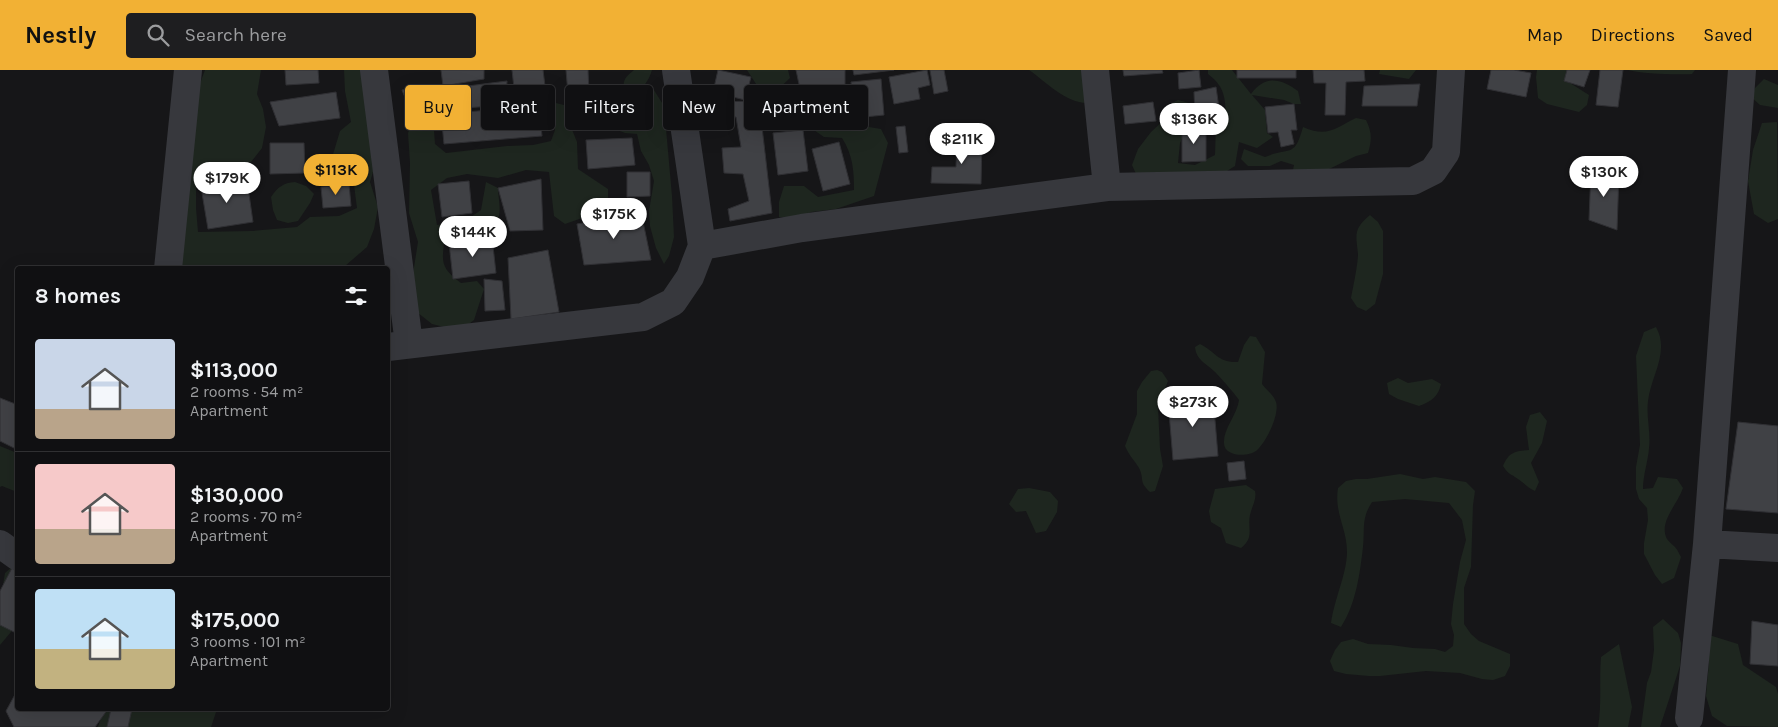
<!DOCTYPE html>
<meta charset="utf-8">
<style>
:root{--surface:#101012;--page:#1e1e20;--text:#f1f3f6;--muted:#9c9d9f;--line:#303032;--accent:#f2b134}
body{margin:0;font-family:Karla,sans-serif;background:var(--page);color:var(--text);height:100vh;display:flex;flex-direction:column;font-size:19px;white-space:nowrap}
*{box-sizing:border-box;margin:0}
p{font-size:16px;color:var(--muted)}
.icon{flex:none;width:28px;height:28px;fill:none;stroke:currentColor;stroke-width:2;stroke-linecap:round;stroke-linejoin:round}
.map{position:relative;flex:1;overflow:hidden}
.panel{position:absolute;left:15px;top:196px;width:375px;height:445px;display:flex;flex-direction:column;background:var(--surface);border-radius:5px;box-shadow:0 5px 20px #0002,0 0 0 1px var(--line)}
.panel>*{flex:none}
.guide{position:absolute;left:405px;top:15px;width:475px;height:45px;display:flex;gap:10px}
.price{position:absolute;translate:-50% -42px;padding:0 11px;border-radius:18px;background:#fff;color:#222;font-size:16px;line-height:32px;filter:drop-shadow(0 1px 2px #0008)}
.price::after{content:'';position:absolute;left:50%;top:30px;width:15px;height:11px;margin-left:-8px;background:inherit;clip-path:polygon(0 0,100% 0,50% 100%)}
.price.on{background:var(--accent);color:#111}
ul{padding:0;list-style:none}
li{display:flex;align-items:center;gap:15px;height:125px;padding:0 20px}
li+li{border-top:1px solid var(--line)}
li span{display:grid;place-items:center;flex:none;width:140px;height:100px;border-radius:5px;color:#555}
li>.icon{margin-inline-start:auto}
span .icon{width:60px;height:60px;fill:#fffc;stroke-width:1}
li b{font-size:21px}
h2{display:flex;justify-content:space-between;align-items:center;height:60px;padding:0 20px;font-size:21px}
.tag{padding:0 18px;border-radius:5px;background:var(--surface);box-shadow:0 5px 20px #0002,0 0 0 1px var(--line);font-size:18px;line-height:45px}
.tag.on{background:var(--accent);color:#111}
header{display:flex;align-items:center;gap:30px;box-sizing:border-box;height:70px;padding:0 25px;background:var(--accent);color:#111}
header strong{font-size:24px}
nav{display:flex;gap:28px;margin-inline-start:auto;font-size:18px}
.search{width:350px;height:45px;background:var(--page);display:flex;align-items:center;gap:12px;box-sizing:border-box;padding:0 18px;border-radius:5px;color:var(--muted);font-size:19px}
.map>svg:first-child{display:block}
.green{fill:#1e261f}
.building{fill:#404145;stroke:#303034}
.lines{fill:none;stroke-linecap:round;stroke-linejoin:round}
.street{stroke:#37383d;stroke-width:28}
</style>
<header>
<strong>Nestly</strong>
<div class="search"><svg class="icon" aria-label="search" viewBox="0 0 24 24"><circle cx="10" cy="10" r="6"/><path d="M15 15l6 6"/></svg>Search here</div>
<nav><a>Map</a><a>Directions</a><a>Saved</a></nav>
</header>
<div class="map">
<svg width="1778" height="657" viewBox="0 0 1778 657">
<rect width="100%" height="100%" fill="#161618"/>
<path class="green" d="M205 0H261L257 24 263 39 266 57 262 78 251 92 214 97 196 111V138L198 162 252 161 297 157 310 147 339 146 357 138 354 115 331 91 340 61 351 52 345 21 344 0H363L375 95 370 112 378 137 374 159 367 177 345 196 338 199H174L188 46Z
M634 0H652C648 13 640 25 625 21 621 10 627 6 634 0Z
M747 0H788L790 8 773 24 758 17Z
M1029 0H1082L1087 33C1066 33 1046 12 1029 0Z
M1208 0H1232L1251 24C1265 5 1280 8 1298 21L1301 34H1294L1284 30 1252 25 1265 40 1267 63 1273 67 1257 78 1239 72 1235 96 1227 101 1137 106 1132 95 1138 79 1151 62 1165 49 1172 33 1178 30 1189 33 1191 47 1180 73 1178 93 1195 95 1215 85 1216 54 1226 47C1225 27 1225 17 1208 4Z
M1380 0H1416L1409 9 1379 4Z
M1537 0H1567L1570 13 1589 25 1587 35 1579 42 1547 34 1538 28 1536 7Z
M1628 0H1695L1692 4C1676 5 1643 4 1628 0Z
M1764 9 1778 15V38L1760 35 1751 27 1755 18Z
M652 17 664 36 672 126 674 167 669 186 664 194 656 178 650 156 649 141 654 111 649 95 641 81 637 64 625 63 612 58 607 44V28L619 25 629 30Z
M835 26 846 38 851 54 881 59 888 73 874 126 836 139 811 142 798 148 779 147V132L784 116H804L818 127 854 120C854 101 853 85 842 68L824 67 811 58 810 44 812 32Z
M556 33 568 36 571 57 577 72 578 99 608 119V142L585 147 565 154 554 146 549 102 526 100 498 108 467 104 447 108 431 120 437 155 468 149 481 140 486 112 498 118C498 126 501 138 499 146 494 164 459 165 445 166 442 191 439 197 461 213L477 211 484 219 474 250 460 261 432 254 408 235 418 172 409 143 410 93 408 63 416 44 433 47 435 74 446 83 507 76 533 75 551 71 555 60 552 47Z
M1356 48 1366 50C1372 62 1372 70 1368 83L1356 86 1300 113 1292 105 1294 95 1281 91 1270 96H1248L1241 89 1244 79 1265 87C1291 76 1294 89 1303 57 1328 68 1335 58 1356 48Z
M1777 52 1778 149 1768 153 1754 144 1748 111 1753 80 1762 53Z
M295 112 306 116 314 124 310 133 298 151 288 153 277 150 273 140 271 127C278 117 283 113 295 112Z
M1370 145 1378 152 1383 161V204L1375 234 1366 241 1357 237 1351 228C1353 218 1358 194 1358 184 1356 165 1353 159 1370 145Z
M1656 257C1670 282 1651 306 1648 331 1646 347 1651 362 1649 378 1648 392 1643 405 1643 419L1653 418 1658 407 1677 409 1683 418C1678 434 1658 452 1667 469 1669 472 1672 474 1675 477 1678 480 1679 484 1681 487L1674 508 1662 514 1655 505 1644 484V473L1648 450 1647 438 1639 429 1636 419V397L1640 375 1636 286 1644 262Z
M1250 266 1256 267 1265 282 1262 314C1266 320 1274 325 1276 332 1280 344 1266 373 1256 381 1248 387 1224 387 1224 373 1223 359 1237 345 1239 330 1236 325 1220 307 1215 302 1207 294 1196 290 1195 277L1200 274C1216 282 1218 293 1238 292L1244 275Z
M1157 300 1162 302 1168 311 1158 337 1160 379 1163 396 1155 421 1150 422C1139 412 1144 410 1140 400 1137 393 1129 386 1125 376L1137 344V321L1142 312 1151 301Z
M1398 308 1408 313 1432 309 1441 314C1438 327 1432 331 1419 336L1398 329 1389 324 1387 313Z
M1540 342 1547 351 1542 373 1531 393 1539 412 1535 421C1527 417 1525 414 1518 409 1510 403 1510 406 1503 396 1509 382 1515 381 1529 380L1526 357 1530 345Z
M0 376 17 383V422L2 416 0 417Z
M1400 404 1423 409 1435 407 1466 412 1475 421 1473 435 1471 497 1464 518V554L1471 564 1479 571 1510 584V596L1505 606 1493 610 1482 609 1460 603 1426 601 1380 606H1369L1346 604 1334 601 1330 591 1335 580 1341 572 1353 569 1368 574 1391 575 1413 578 1435 579 1445 582 1453 576 1454 565 1451 554 1453 534 1460 492 1466 470 1462 450 1449 433 1405 429 1372 432C1361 449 1365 458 1363 477 1360 503 1356 534 1341 557L1331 553C1334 530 1347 503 1347 482 1347 458 1334 443 1338 418L1346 411 1356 409H1367Z
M1246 415 1255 421C1257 429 1252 436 1250 445 1247 458 1255 467 1241 478L1226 473 1221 458 1211 452 1209 441 1215 419Z
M1029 418 1050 422 1058 431 1057 442 1046 461 1036 463 1026 441 1016 442 1009 434 1018 419Z
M13 496 15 552 11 562 0 575V532L5 503Z
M1663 549 1678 563 1681 573 1680 596 1660 657H1641L1647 613 1651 602 1654 580 1653 557Z
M1709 565 1738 574 1743 595 1776 617 1778 624V657L1727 656 1712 646 1706 626 1709 592Z
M1619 574 1632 637 1628 657H1598C1602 633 1599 612 1601 587Z
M104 639H217L211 657H98Z"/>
<path class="building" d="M285 0H318L319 13 286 15Z
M441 0H484V9L443 16Z
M512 0H543L546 24 515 27Z
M566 0H588L589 23 568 24Z
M718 0 751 7 745 30 713 22Z
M796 0H845V15L800 19Z
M853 0H894L854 5Z
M927 0 930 15 918 18 920 29 894 34 889 7Z
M930 0H944L948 21 934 24Z
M1123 0H1162L1163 3 1124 6Z
M1199 0 1201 17 1179 19 1178 3Z
M1237 0H1296V8H1237Z
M1313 0H1364L1365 11 1346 12 1345 45H1325L1326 13H1314Z
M1491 0H1514L1531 3 1526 27 1487 19Z
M1567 0H1590L1584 17 1564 11Z
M1600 0H1623L1618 37 1596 35Z
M881 9 884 45 855 48 851 12Z
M507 11 506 35 451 39 452 18Z
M1420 14 1417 36H1362L1364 16Z
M434 16 435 21 446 24V33L408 35 402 20Z
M1216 17 1220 45 1195 46 1194 22Z
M336 22 340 48 279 56 270 32Z
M798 25 800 44 788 45 787 26Z
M759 31 772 143 730 151 728 139 749 131 743 104 724 103 722 78 741 77 736 47H714L712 32Z
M1153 32 1156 51 1125 54 1123 36Z
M598 33 600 56 576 58 574 35Z
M1294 34 1297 60H1291L1294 74 1281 77 1278 62 1268 63 1265 37Z
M539 36 542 66 444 74 441 44Z
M905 56 908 82 899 83 896 57Z
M1206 58V91L1182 92V59Z
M803 60 808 101 778 105 773 63Z
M632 68 635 95 588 99 586 70Z
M957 69H982L981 114 931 113 932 97H956Z
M839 72 850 114 823 121 812 79Z
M270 73H304L305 103 270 104Z
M1591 100 1619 103 1617 160 1589 150Z
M627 102H650V126L627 127Z
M541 109 543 160 510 161 498 118Z
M247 110 253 152 208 159 201 117Z
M469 111 472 143 442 147 438 114Z
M349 114 351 136 323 138 321 117Z
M641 142 651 190 584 195 577 154Z
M492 167 496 203 453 209 449 173Z
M548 180 559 242 511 249 508 188Z
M484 209 502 211 505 240 485 241Z
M1213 326 1218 386 1173 390 1168 330Z
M0 328 18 335V380L0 371Z
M1738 352 1778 356V443L1726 439Z
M1244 391 1246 409 1229 411 1227 393Z
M13 496 18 499V564L0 555V521Z
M1752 551 1778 555V596L1750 594Z
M18 619V639H108L95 657H14L6 641Z
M111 639H132L128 657H107Z"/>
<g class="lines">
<path class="street" d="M374 0 409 274
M1095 0 1107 117
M702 176 802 158 1107 117 1413 111 1433 101 1446 82 1451 0
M168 199 188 0
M388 277 643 247 673 232 690 207 702 176 676 0
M0 474 18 487
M1707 474 1778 478
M1689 648 1707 474 1742 0"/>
</g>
</svg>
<b class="price" style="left:1194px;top:75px">$136K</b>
<b class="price" style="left:962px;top:95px">$211K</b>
<b class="price on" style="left:336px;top:126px">$113K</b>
<b class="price" style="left:1604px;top:128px">$130K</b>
<b class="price" style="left:227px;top:134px">$179K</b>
<b class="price" style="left:614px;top:170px">$175K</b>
<b class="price" style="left:473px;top:188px">$144K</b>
<b class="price" style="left:1193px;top:358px">$273K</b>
<div class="guide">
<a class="tag on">Buy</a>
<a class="tag">Rent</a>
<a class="tag">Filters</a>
<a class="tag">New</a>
<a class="tag">Apartment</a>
</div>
<section class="panel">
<h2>8 homes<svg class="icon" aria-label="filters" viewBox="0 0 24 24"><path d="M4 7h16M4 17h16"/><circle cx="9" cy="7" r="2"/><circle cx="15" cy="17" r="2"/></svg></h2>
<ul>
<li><span style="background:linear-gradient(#c9d6e8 70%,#b9a48a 0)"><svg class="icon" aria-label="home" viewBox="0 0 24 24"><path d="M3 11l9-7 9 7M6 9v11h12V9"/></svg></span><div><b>$113,000</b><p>2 rooms · 54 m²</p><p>Apartment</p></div></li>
<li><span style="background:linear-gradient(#f6c9c9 65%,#b9a48a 0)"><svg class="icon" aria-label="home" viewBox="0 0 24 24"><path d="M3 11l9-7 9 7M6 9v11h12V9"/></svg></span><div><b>$130,000</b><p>2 rooms · 70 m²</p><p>Apartment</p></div></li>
<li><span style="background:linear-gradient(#bfe0f5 60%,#c2b280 0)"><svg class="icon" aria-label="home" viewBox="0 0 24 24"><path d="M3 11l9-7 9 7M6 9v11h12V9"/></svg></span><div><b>$175,000</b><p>3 rooms · 101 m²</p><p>Apartment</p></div></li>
</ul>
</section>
</div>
